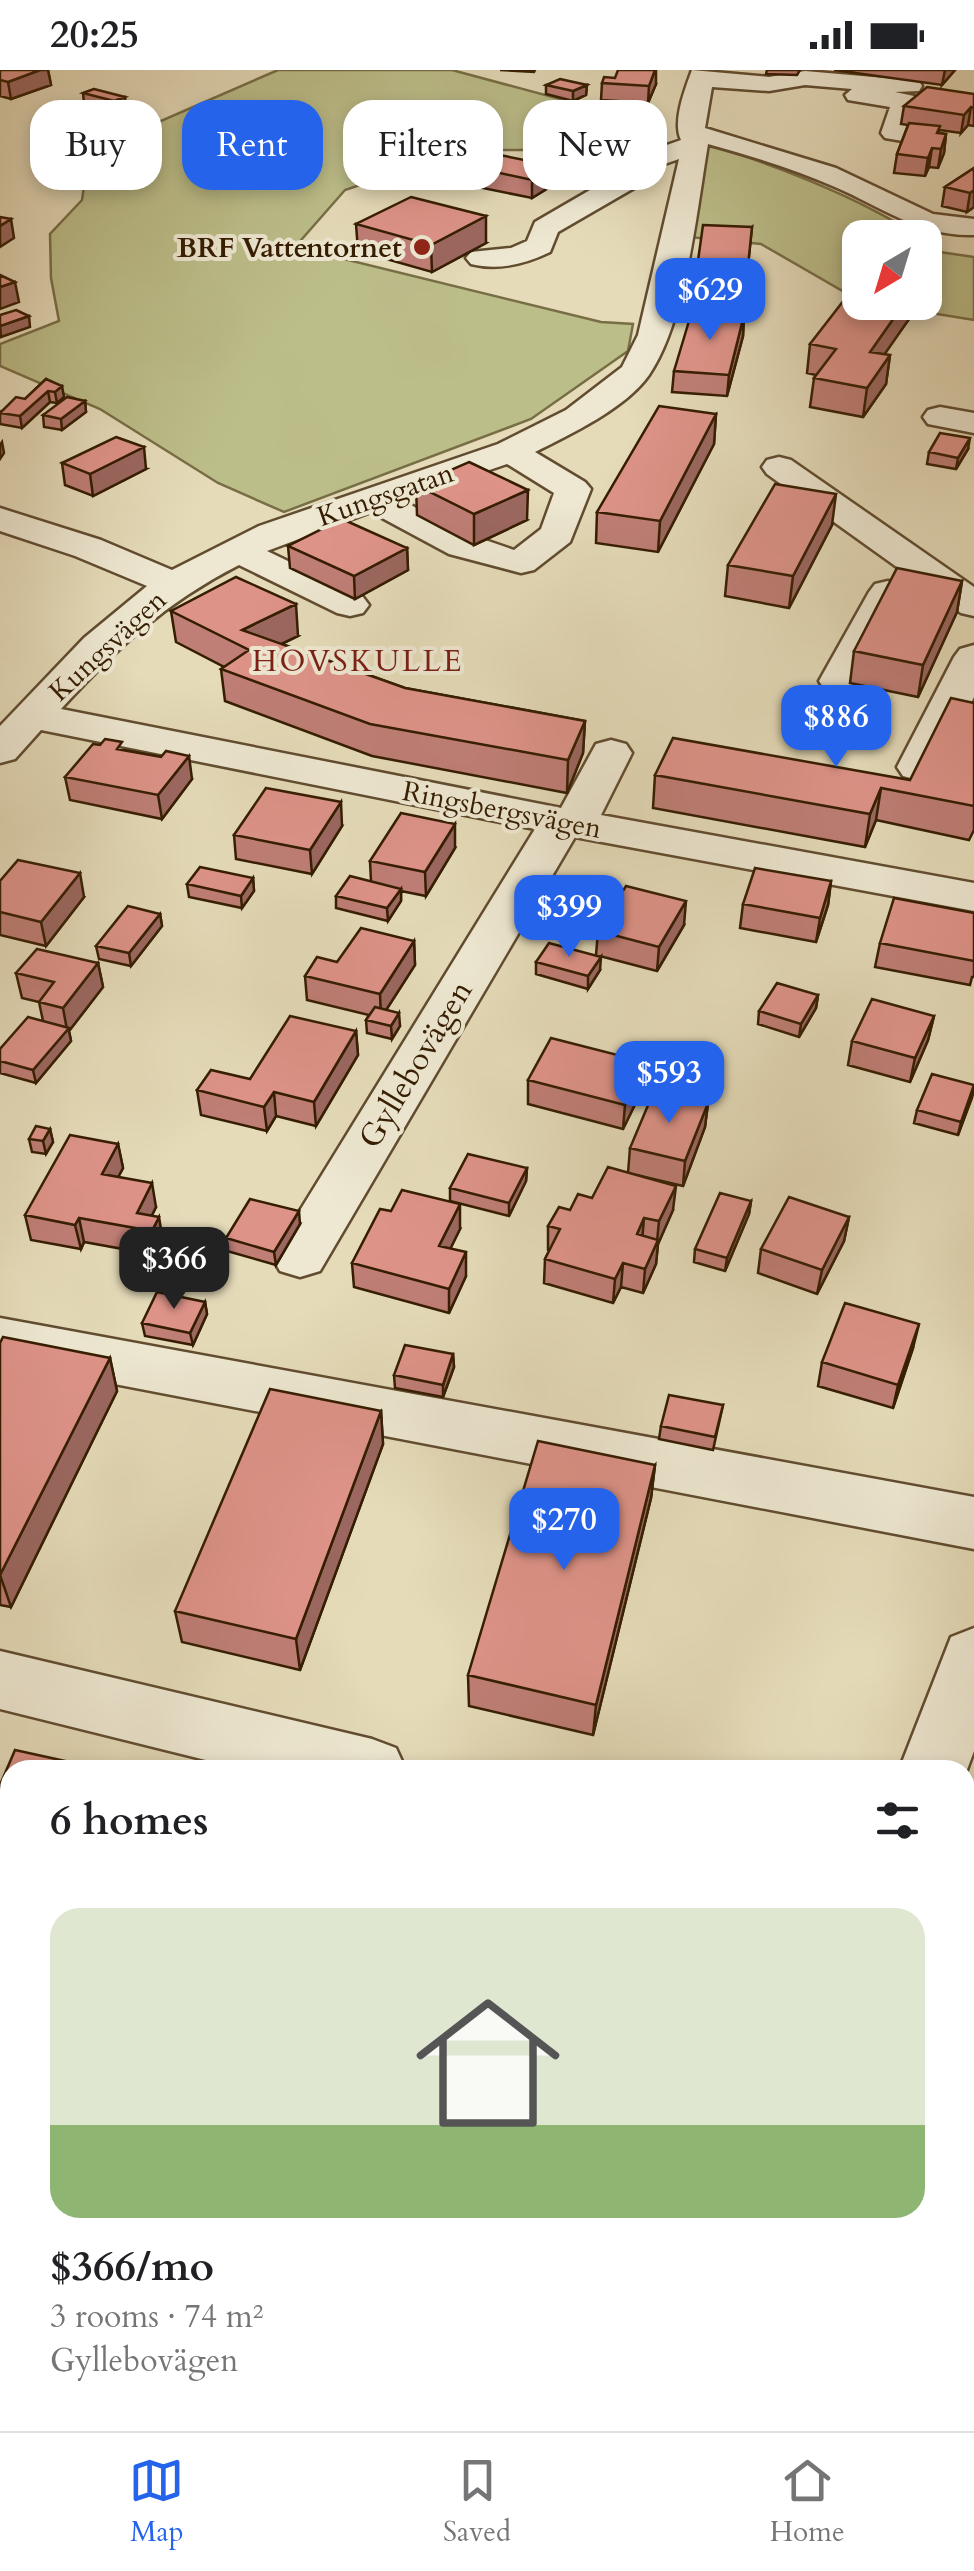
<!DOCTYPE html>
<meta charset="utf-8">
<style>
:root{--surface:#fff;--page:#f2f2f2;--text:#202124;--muted:#757577;--line:#e0e0e0;--accent:#2563eb}
body{margin:0;font-family:Cardo,serif;background:var(--page);color:var(--text);height:100vh;display:flex;flex-direction:column;font-size:38px;white-space:nowrap}
*{box-sizing:border-box;margin:0}
p{font-size:32px;color:var(--muted)}
.icon{flex:none;width:55px;height:55px;fill:none;stroke:currentColor;stroke-width:2;stroke-linecap:round;stroke-linejoin:round}
.map{position:relative;flex:1;overflow:hidden}
.details{position:absolute;left:0px;top:1690px;width:975px;height:672px;display:flex;flex-direction:column;background:var(--surface);border-radius:30px 30px 0 0;box-shadow:0 5px 15px #0003}
.details>*{flex:none}
.banner{position:absolute;left:30px;top:30px;width:915px;height:90px;display:flex;gap:20px}
.needle{width:65px;rotate:218deg}
.controls{position:absolute;left:842px;top:150px;display:grid;gap:20px}
.controls a{display:grid;place-items:center;width:100px;height:100px;border-radius:20px;background:var(--surface);box-shadow:0 5px 15px #0003;font-size:50px}
.price{position:absolute;translate:-50% -85px;padding:0 22px;border-radius:20px;background:var(--accent);color:#fff;font-size:32px;line-height:65px;filter:drop-shadow(0 2px 5px #0008)}
.price::after{content:'';position:absolute;left:50%;top:60px;width:30px;height:22px;margin-left:-15px;background:inherit;clip-path:polygon(0 0,100% 0,50% 100%)}
.price.current{background:#222;color:#fff}
ul{padding:0;list-style:none}
li{display:grid;align-content:center;gap:20px;height:530px;padding:0 50px}
li span{display:grid;place-items:center;height:310px;border-radius:30px;color:#555}
li>.icon{margin-inline-start:auto}
span .icon{width:180px;height:180px;fill:#fffc;stroke-width:1}
li b{font-size:42px}
h2{display:flex;justify-content:space-between;align-items:center;height:120px;padding:0 50px;font-size:42px}
.pill{padding:0 35px;border-radius:30px;background:var(--surface);box-shadow:0 5px 15px #0003;font-size:35px;line-height:90px}
.pill.current{background:var(--accent);color:#fff}
.status{display:flex;justify-content:space-between;align-items:center;height:70px;padding:0 50px;background:var(--surface);direction:ltr}
.status svg{height:28px;fill:currentColor}
.menu{display:flex;justify-content:space-around;align-items:center;height:140px;border-top:2px solid var(--line);background:var(--surface);font-size:28px;color:var(--muted)}
.menu a{display:grid;justify-items:center;gap:5px}
.menu .current{color:var(--accent)}
.map>svg:first-child{display:block}
.green{fill:#bcbe8a;stroke:#786e46;stroke-width:2.5}
.lines{fill:none;stroke-linecap:round;stroke-linejoin:round}
.minor-casing{stroke:#614c30;stroke-width:5}
.minor{fill:#eee8d2;fill-rule:evenodd}
.wall{fill:#bf7e76;stroke:#351d02;stroke-width:2.5}
.shaded-wall{fill:#9b6760;stroke:#351d02;stroke-width:2.5}
.building{fill:#de9389;stroke:#351d02;stroke-width:2.5}
.poi-dot{fill:#8f2418;stroke:#eee8d2;stroke-width:4}
.labels{text-anchor:middle;stroke-width:8;stroke-linejoin:round;paint-order:stroke}
.far-poi-label{font-size:28px;font-weight:bold;fill:#351d02;stroke:#eee8d2;text-anchor:end}
.far-street-label{font-size:28px;fill:#351d02;stroke:#eee8d2}
.far-neighbourhood-label{font-size:30px;letter-spacing:2.5px;fill:#7a1f14;stroke:#eee8d2}
.street-label{font-size:32px;fill:#351d02;stroke:#eee8d2}
</style>
<div class="status"><b>20:25</b><svg viewBox="0 0 49 12"><path d="M0 12V9h3v3zM5 12V6h3v6zM10 12V3h3v9zM15 12V0h3v12zM26 1h20v11H26zM47 4h2v5h-2z"/></svg></div>
<div class="map">
<svg width="974" height="2361" viewBox="0 0 974 2361">
<rect width="100%" height="100%" fill="#e5dbb9"/>
<filter id="stains"><feTurbulence type="fractalNoise" baseFrequency=".002" numOctaves="4"/><feColorMatrix values="0 0 0 0 .2 0 0 0 0 .09 0 0 0 0 .02 0 0 0 .5 -.17"/></filter>
<radialGradient id="worn" r=".72"><stop offset=".6" stop-color="#630" stop-opacity="0"/><stop offset="1" stop-color="#630" stop-opacity=".3"/></radialGradient>
<path class="green" d="M278 0H452L660 56V80L627 98 548 80H463L345 120 295 177 601 252 633 254 628 281 531 349 284 442 218 413 100 339 0 296V274L59 251 51 208 50 164 82 130 85 109 71 90Z
M695 74C742 79 882 137 917 167L860 168V231L761 174 678 166Z
M925 174 933 181 974 187V250L870 233 925 232Z"/>
<g class="lines">
<g class="minor-casing">
<path id="minor" d="M692 0 769 7 805 1 919 11 922 16 919 21 895 22 914 26 918 31 909 57 935 61 939 67 926 75 885 68 881 63 890 37 848 30 845 25 852 19 805 15 769 21 712 17 705 58 836 98 933 144 974 149V165C920 167 882 137 835 117 794 99 751 86 708 74 697 139 686 251 649 305 626 338 571 364 535 382L585 412 591 419 570 472 534 500 521 503 449 484 371 442 267 481 363 527 369 535 363 543 350 546 337 543 239 495C163 534 118 577 61 639L561 738 596 674 611 670 626 674 632 683 601 745 974 813V841L575 767 320 1201 300 1207 280 1201 272 1187 280 1173 535 759 41 660 15 689 0 693V656L84 568 147 516 75 486 0 461V438L101 470 172 500 259 456 498 374 566 340 622 297 638 265 679 89 659 96 641 114 558 162 550 182C525 194 499 201 471 194L466 188 471 182 511 178 527 171 535 152 621 102 641 84 681 70C672 52 685 19 692 0ZM507 394 554 423 541 459 514 480 456 460 402 430Z
M940 337 974 343V363L928 354 923 347 928 340Z
M779 387 791 390 974 517V546L961 543 767 404 762 397 767 390Z
M888 511 901 514 907 522 859 611 853 620 839 623 825 620 819 611 869 522 875 514Z
M974 575V627L939 697 933 706 918 710 903 706 897 697 954 587 960 579Z
M0 1248 974 1427V1479L0 1292Z
M974 1558V1681L965 1705V1700H899L951 1567Z
M0 1581 372 1669 396 1678 406 1700H246L0 1639Z
M965 1851 974 1855V2006L965 2002Z
M974 2096V2177L965 2181V2100Z
M974 2180V2292L965 2296V2184Z
M965 2320 974 2333V2361H893L896 2352H965Z
M469 2352H555L552 2361H466Z
M677 2352H763L760 2361H674Z"/>
</g>
<use href="#minor" class="minor"/>
</g>
<path class="wall" d="M0 0H48L51 15 11 29 0 26Z
M500 0H535L534 2Z
M767 0H800L797 5 766 4Z
M834 0H955L942 15Z
M615 8 656 14 648 33 601 30 602 13Z
M546 15H587L586 25 573 31 546 24Z
M94 19 126 36 123 38 133 50 113 57 91 51 90 41 101 37 84 33 83 23Z
M974 24V56L968 55 961 63 939 60V63L946 64 944 83 938 98 929 97 925 106 894 103 897 84 908 55 901 54 904 36Z
M564 91 587 97 576 104 564 101Z
M468 96H554L553 115 532 128 468 115Z
M974 98V137L967 142 942 136 945 117Z
M356 154 486 173 432 202 358 181Z
M752 157 744 235 694 233 695 212Z
M744 245 743 266 727 326 672 322 674 301Z
M909 249 884 284 890 285 886 314 863 347 810 337 814 308 816 305 807 303 810 274Z
M46 309 64 327 57 333 50 332 22 358 0 354V342L25 329Z
M85 331 86 342 62 360 44 357 43 345Z
M716 344 714 374 658 482 596 473 597 442Z
M968 379 956 399 927 394 929 382Z
M62 393 146 399 93 426 65 415Z
M416 415 527 450 474 475 417 445Z
M832 455 789 538 725 526 728 495Z
M288 476 407 478 408 500 355 529 290 498Z
M962 511 957 542 918 627 850 613 854 581Z
M171 541 298 566 282 574 405 618 585 651 583 683 567 723 372 686 225 631 221 599 224 597 176 572Z
M974 633V760L969 770 876 750 865 777 653 738 655 705 910 710Z
M124 680 161 687 192 709 162 749 70 730 65 707Z
M342 756 312 804 236 789 234 765Z
M455 778 426 826 401 821V831L388 851 336 838V826L371 811 370 791Z
M253 808 254 821 242 838 189 827 187 814Z
M0 811 84 827 46 876 0 865Z
M831 811 828 835 816 872 740 858 743 834Z
M974 843V907H972L970 915 875 897 880 873Z
M160 844 162 856 131 896 99 889 96 876Z
M684 855 657 901 596 885 598 861Z
M414 871 415 895 386 940 400 956 392 969 367 963 366 950 369 945 307 930 305 906 337 892Z
M536 892 600 900 588 919 536 904Z
M98 893 103 917 69 961 71 971 36 1013 0 1003V979L43 951 39 932 22 928 16 903Z
M818 925 816 938 799 967 758 954 759 941Z
M934 946 928 970 910 1012 848 995 852 971Z
M356 961 358 985 316 1056 276 1046 267 1061 201 1045 197 1020 250 1009Z
M528 1010 644 1016 623 1059 528 1034Z
M974 1020 958 1065 914 1053 917 1040Z
M708 1033 705 1057 683 1116 628 1103 630 1078Z
M50 1059 53 1072 46 1084 32 1082 29 1069Z
M118 1074 123 1098 118 1107 156 1137 152 1145 163 1171 156 1185 84 1172 81 1179 31 1170 25 1145Z
M527 1098 526 1111 509 1146 450 1131V1118Z
M592 1128 673 1140 658 1174 656 1194 643 1223 621 1217 613 1233 544 1213 545 1189 549 1181 548 1180V1156L570 1140Z
M751 1131 749 1144 725 1201 694 1192 695 1179Z
M849 1147 844 1171 817 1224 758 1203 761 1179Z
M300 1154 276 1195 227 1181 226 1168Z
M460 1159 450 1179 466 1206 449 1243 354 1217 352 1193Z
M205 1232 207 1244 193 1275 145 1266 142 1253Z
M0 1273 110 1288 117 1321 11 1537 0 1535Z
M913 1278 893 1338 818 1316 822 1292Z
M453 1284 454 1297 443 1327 395 1318 394 1305Z
M723 1335 713 1380 659 1369 661 1356Z
M381 1341 383 1374 300 1600 182 1572 175 1541Z
M655 1395 651 1428 593 1665 469 1636 468 1605Z
M10 1700V1817L0 1815V1715Z
M0 2007 10 2010V2172L0 2170Z
M546 2352H642L639 2361H558L546 2355Z"/>
<path class="shaded-wall" d="M40 0H48L51 15 11 29 8 12Z
M655 0H656V14L648 33 649 16Z
M945 0H955L942 15Z
M587 15 586 25 573 31V21Z
M125 27 126 36 115 41 114 31Z
M971 37 968 55 961 63 964 45Z
M132 40 133 50 113 57 112 48Z
M946 64 944 83 938 98 941 79Z
M932 78 929 97 925 106 928 88Z
M587 88V97L576 104V94Z
M554 96 553 115 532 128V110Z
M974 120V137L967 142 970 123Z
M486 146V173L432 202 431 175Z
M11 149 14 168 0 177V156Z
M15 212 19 232 0 239V217Z
M905 232H912L909 249 866 311 870 282Z
M744 245 743 266 727 326 729 305Z
M29 246 30 257 1 267 0 256Z
M890 285 886 314 863 347 867 318Z
M62 316 64 327 57 333 55 322Z
M48 321 50 332 22 358 20 346Z
M85 331 86 342 62 360 61 349Z
M716 344 714 374 658 482 660 451Z
M970 368 968 379 956 399 958 388Z
M2 372 4 383 0 389V375Z
M144 377 146 399 93 426 90 404Z
M528 420 527 450 474 475V444Z
M836 424 832 455 789 538 793 506Z
M407 478 408 500 355 529 354 506Z
M962 511 957 542 918 627 923 595Z
M296 534 298 566 250 589 249 580 242 560Z
M585 651 583 683 567 723 568 690Z
M189 686 192 709 162 749 158 725Z
M881 718 876 750 865 777 870 744Z
M341 732 342 756 312 804 310 780Z
M455 754V778L426 826 425 802Z
M80 803 84 827 46 876 41 852Z
M253 808 254 821 242 838 241 826Z
M831 811 828 835 816 872 820 848Z
M401 819V831L388 851 387 838Z
M686 831 684 855 657 901 659 877Z
M160 844 162 856 131 896 129 883Z
M414 871 415 895 381 948 380 924Z
M601 887 600 900 588 919V906Z
M98 893 103 917 69 961 71 971 36 1013 33 1000 67 960 63 938Z
M818 925 816 938 799 967 801 954Z
M399 943 400 956 392 969 391 956Z
M934 946 928 970 910 1012 915 988Z
M356 961 358 985 316 1056 314 1032Z
M645 992 644 1016 623 1059 625 1035Z
M974 1018 972 1028 958 1065 961 1052Z
M274 1022 276 1046 267 1061 264 1037Z
M708 1033 705 1057 683 1116 685 1091Z
M50 1059 53 1072 46 1084 43 1071Z
M118 1074 123 1098 107 1128 102 1104Z
M527 1098 526 1111 509 1146V1133Z
M152 1113 156 1137 145 1159 137 1143Z
M676 1116 673 1140 658 1174 656 1194 643 1223 645 1199 657 1172 659 1151Z
M751 1131 749 1144 725 1201 727 1188Z
M460 1134V1159L440 1200 439 1176Z
M299 1141 300 1154 276 1195 274 1182Z
M159 1147 163 1171 156 1185 152 1161Z
M849 1147 844 1171 817 1224 822 1200Z
M79 1148 84 1172 81 1179 75 1155Z
M644 1148 642 1172 637 1164Z
M466 1182V1206L449 1243V1219Z
M623 1193 621 1217 613 1233 615 1209Z
M205 1232 207 1244 193 1275 190 1263Z
M919 1254 913 1278 893 1338 898 1315Z
M453 1284 454 1297 443 1327V1315Z
M110 1288 117 1321 11 1537 0 1505Z
M381 1341 383 1374 300 1600 296 1569Z
M655 1395 651 1428 593 1665 596 1635Z
M349 2352H359L357 2361H346Z"/>
<path class="building" d="M0 0H40L8 12 0 10Z
M618 0H655L649 16 602 13 604 7 615 8Z
M560 9 587 15 573 21 546 15Z
M927 17 974 24V38L971 37 964 45 904 36Z
M94 19 125 27 114 31 83 23Z
M110 34 132 40 112 48 90 41Z
M909 53 940 56 937 63 946 64 941 79 932 78 928 88 897 84Z
M490 83 554 96 532 110 468 96Z
M575 85 587 88 576 94 564 91Z
M974 98V120L970 123 945 117Z
M411 127 486 146 431 175 356 154Z
M0 147 11 149 0 156Z
M703 155 752 157 746 215 695 212Z
M0 205 15 212 0 217Z
M858 212H860V232H905L870 282 890 285 867 318 814 308 836 279 810 274Z
M16 240 29 246 0 256V245Z
M692 241 744 245 729 305 674 301Z
M46 309 62 316 55 322 48 321 20 346 0 343 16 327 25 329Z
M67 327 85 331 61 349 43 345Z
M659 336 716 344 660 451 597 442Z
M940 363 970 368 958 388 929 382Z
M116 367 144 377 90 404 62 393Z
M469 392 528 420 474 444 416 415Z
M775 414 836 424 793 506 728 495Z
M342 449 407 478 354 506 288 476Z
M897 498 962 511 923 595 854 581Z
M236 507 296 534 242 560 405 618 585 651 568 690 370 654 221 599 249 580 171 541Z
M951 628 974 633V736L881 718 870 744 655 705 673 668 910 710Z
M105 669 122 672 117 679 161 687 166 681 189 686 158 725 65 707 93 674 100 675Z
M266 718 341 732 310 780 234 765Z
M401 743 455 754 425 802 370 791Z
M18 790 80 803 41 852 0 842V811Z
M200 797 253 808 241 826 187 814Z
M755 798 831 811 820 848 743 834Z
M350 806 401 819 387 838 336 826Z
M626 816 686 831 659 877 598 861Z
M894 828 974 843V891L880 873Z
M128 836 160 844 129 883 96 876Z
M361 858 414 871 380 924 305 906 317 887 337 892Z
M549 873 601 887 588 906 536 892Z
M37 879 98 893 63 938 39 932 54 912 16 903Z
M777 913 818 925 801 954 759 941Z
M872 929 934 946 915 988 852 971Z
M375 937 399 943 391 956 366 950Z
M290 946 356 961 314 1032 274 1022 264 1037 197 1020 211 1000 250 1009Z
M28 947 69 958 33 1000 0 991V979Z
M551 968 645 992 625 1035 528 1010Z
M932 1004 974 1015 961 1052 917 1040Z
M654 1021 708 1033 685 1091 630 1078Z
M36 1056 50 1059 43 1071 29 1069Z
M70 1065 118 1074 102 1104 152 1113 137 1143 159 1147 152 1161 79 1148 75 1155 25 1145Z
M468 1084 527 1098 509 1133 450 1118Z
M608 1097 676 1116 659 1151 644 1148 637 1164 658 1170 645 1199 623 1193 615 1209 545 1189 560 1159 548 1156 559 1137 570 1140 578 1124 592 1128Z
M402 1120 460 1134 439 1176 466 1182 449 1219 352 1193 380 1139 391 1141Z
M720 1123 751 1131 727 1188 695 1179Z
M789 1127 849 1147 822 1200 761 1179Z
M250 1129 299 1141 274 1182 226 1168Z
M157 1222 205 1232 190 1263 142 1253Z
M845 1233 919 1254 898 1315 822 1292Z
M3 1267 110 1288 0 1505V1273Z
M405 1275 453 1284 443 1315 394 1305Z
M270 1319 381 1341 296 1569 175 1541Z
M669 1325 723 1335 715 1367 661 1356Z
M538 1371 655 1395 596 1635 468 1605Z
M15 1680 106 1700H10V1786L0 1784V1715Z
M0 2007 10 2010V2149L0 2146Z
M223 2352H349L346 2361H220Z
M569 2352H640L637 2361H586Z
M814 2352H894L891 2361H811Z"/>
<circle class="poi-dot" cx="422" cy="177" r="10"/>
<g class="labels">
<g class="far-poi-label">
<text x="402" y="187">BRF Vattentornet</text>
</g>
<g class="far-street-label">
<text transform="translate(385 424) rotate(-19)" y="10">Kungsgatan</text>
<text transform="translate(107 575) rotate(-43)" y="10">Kungsvägen</text>
<text transform="translate(502 739) rotate(11)" y="10">Ringsbergsvägen</text>
</g>
<g class="far-neighbourhood-label">
<text x="358" y="601">HOVSKULLE</text>
</g>
<g class="street-label">
<text transform="translate(415 994) rotate(-59)" y="11">Gyllebovägen</text>
</g>
</g>
<rect width="100%" height="100%" filter="url(#stains)"/>
<rect width="100%" height="100%" fill="url(#worn)"/>
</svg>
<div class="controls">
<a><svg class="needle" viewBox="-14 -14 28 28"><path d="M0-13l5 13h-10z" fill="#e53935"/><path d="M0 13l5-13h-10z" fill="#757577"/></svg></a>
</div>
<b class="price" style="left:710px;top:273px">$629</b>
<b class="price" style="left:836px;top:700px">$886</b>
<b class="price" style="left:569px;top:890px">$399</b>
<b class="price" style="left:669px;top:1056px">$593</b>
<b class="price current" style="left:174px;top:1242px">$366</b>
<b class="price" style="left:564px;top:1503px">$270</b>
<div class="banner">
<a class="pill">Buy</a>
<a class="pill current">Rent</a>
<a class="pill">Filters</a>
<a class="pill">New</a>
</div>
<section class="details">
<h2>6 homes<svg class="icon" aria-label="filters" viewBox="0 0 24 24"><path d="M4 7h16M4 17h16"/><circle cx="9" cy="7" r="2"/><circle cx="15" cy="17" r="2"/></svg></h2>
<ul>
<li><span style="background:linear-gradient(#dfe7d0 70%,#8fb573 0)"><svg class="icon" aria-label="home" viewBox="0 0 24 24"><path d="M3 11l9-7 9 7M6 9v11h12V9"/></svg></span><div><b>$366/mo</b><p>3 rooms · 74 m²</p><p>Gyllebovägen</p></div></li>
</ul>
</section>
</div>
<nav class="menu">
<a class="current"><svg class="icon" aria-label="map" viewBox="0 0 24 24"><path d="M3 6l6-2 6 2 6-2v14l-6 2-6-2-6 2zM9 4v14M15 6v14"/></svg>Map</a>
<a><svg class="icon" aria-label="saved" viewBox="0 0 24 24"><path d="M7 4h10v16l-5-4-5 4z"/></svg>Saved</a>
<a><svg class="icon" aria-label="home" viewBox="0 0 24 24"><path d="M3 11l9-7 9 7M6 9v11h12V9"/></svg>Home</a>
</nav>
